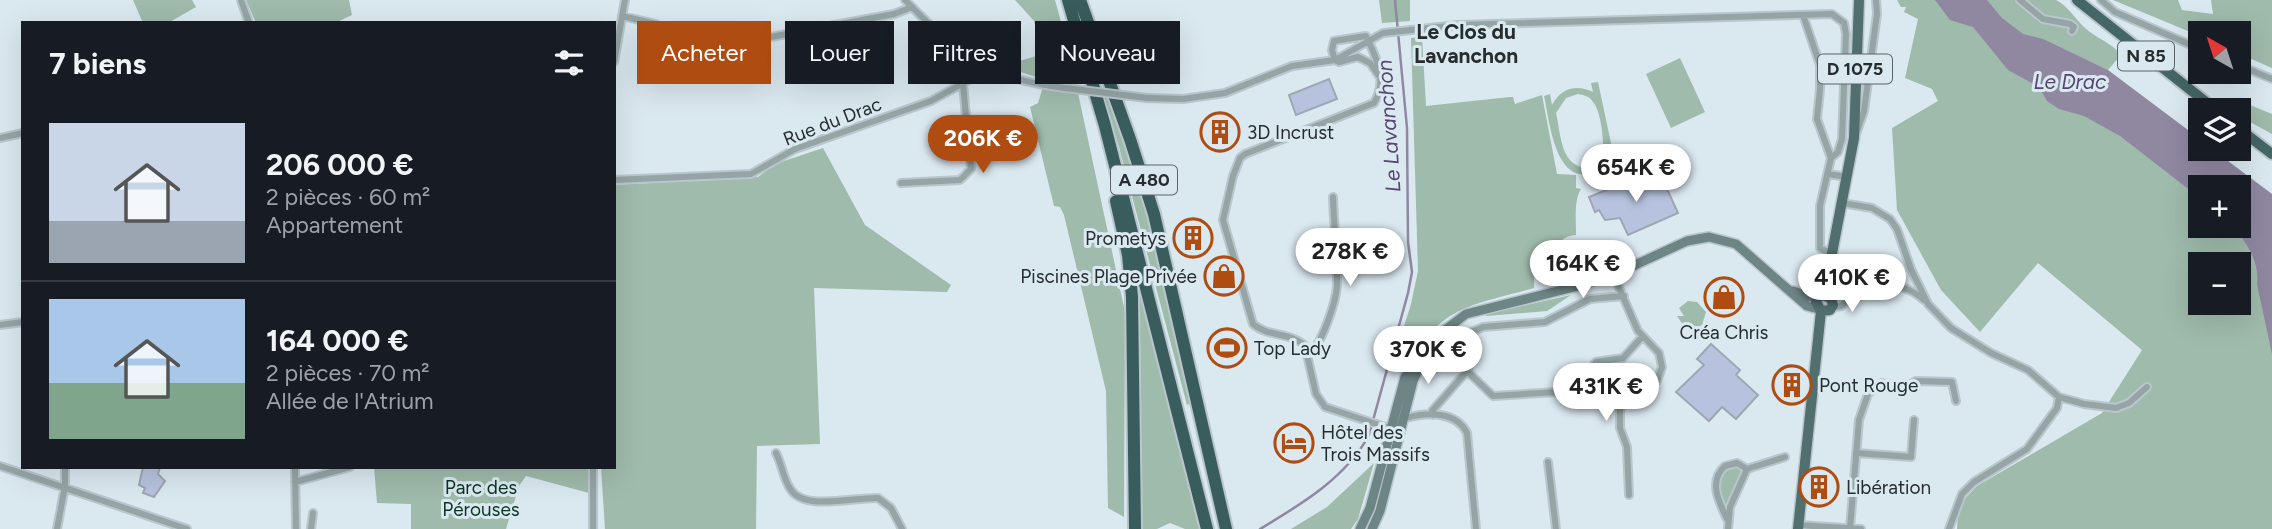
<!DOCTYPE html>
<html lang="fr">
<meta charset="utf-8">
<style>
:root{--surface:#171b24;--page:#20242c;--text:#f1f3f6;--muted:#9ea1a6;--line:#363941;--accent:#af4c11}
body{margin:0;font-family:Figtree,sans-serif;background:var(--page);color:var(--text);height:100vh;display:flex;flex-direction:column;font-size:26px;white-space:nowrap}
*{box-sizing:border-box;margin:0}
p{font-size:23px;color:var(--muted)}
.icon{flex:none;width:38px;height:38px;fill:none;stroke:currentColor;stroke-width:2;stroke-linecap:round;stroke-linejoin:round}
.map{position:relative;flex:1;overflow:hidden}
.panel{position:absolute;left:21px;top:21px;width:595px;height:448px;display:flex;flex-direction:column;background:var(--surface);border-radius:0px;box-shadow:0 7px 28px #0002}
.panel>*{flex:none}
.hud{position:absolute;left:637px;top:21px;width:665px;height:63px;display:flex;gap:14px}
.needle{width:46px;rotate:321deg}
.fabs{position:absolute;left:2188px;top:21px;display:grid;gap:14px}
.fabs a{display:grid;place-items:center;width:63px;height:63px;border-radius:0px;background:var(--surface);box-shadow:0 7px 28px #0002;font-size:35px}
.price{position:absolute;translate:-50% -60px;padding:0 16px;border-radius:24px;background:#fff;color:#222;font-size:23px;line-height:46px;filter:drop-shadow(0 2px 4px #0008)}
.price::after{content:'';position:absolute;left:50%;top:42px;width:21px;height:16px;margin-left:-10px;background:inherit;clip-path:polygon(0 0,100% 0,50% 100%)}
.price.on{background:var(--accent);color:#fff}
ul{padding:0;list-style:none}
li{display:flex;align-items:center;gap:21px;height:175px;padding:0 28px}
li+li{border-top:2px solid var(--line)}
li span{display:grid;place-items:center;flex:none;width:196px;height:140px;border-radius:0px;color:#555}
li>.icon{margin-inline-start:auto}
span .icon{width:84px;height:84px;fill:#fffc;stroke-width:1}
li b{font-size:30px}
h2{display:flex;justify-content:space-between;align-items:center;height:84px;padding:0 28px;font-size:30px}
.pill{padding:0 24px;border-radius:0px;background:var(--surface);box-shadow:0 7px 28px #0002;font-size:24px;line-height:63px}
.pill.on{background:var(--accent);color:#fff}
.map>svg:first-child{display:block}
.green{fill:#9fbbac;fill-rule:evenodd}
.water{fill:#9087a1}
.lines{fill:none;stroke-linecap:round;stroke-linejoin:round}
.stream{stroke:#9087a1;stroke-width:2.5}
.building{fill:#b7c3de;stroke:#a0a5b1;stroke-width:2}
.minor-casing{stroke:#bac6cd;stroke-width:10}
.secondary-casing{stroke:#bac6cd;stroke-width:12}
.primary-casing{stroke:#bac6cd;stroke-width:13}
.trunk-casing{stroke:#bac6cd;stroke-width:14}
.motorway-casing{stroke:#bac6cd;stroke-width:16}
.minor{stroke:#95a5a5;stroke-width:6}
.secondary{stroke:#6e8585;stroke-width:9}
.primary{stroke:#516f6f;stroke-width:10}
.trunk{stroke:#456666;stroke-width:10}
.motorway{stroke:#395c5c;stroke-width:12}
.minor-bridge-casing{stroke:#bac6cd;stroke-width:10;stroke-linecap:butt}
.minor-bridge{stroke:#95a5a5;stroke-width:6}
.labels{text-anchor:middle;stroke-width:6;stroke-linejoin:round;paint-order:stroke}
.shield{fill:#dae8f0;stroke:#5d6469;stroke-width:2}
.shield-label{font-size:18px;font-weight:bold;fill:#272c2f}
.street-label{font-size:19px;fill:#272c2f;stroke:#dae8f0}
.poi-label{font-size:19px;fill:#272c2f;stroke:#dae8f0;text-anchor:start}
.park-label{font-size:19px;fill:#0a3523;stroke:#dae8f0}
.neighbourhood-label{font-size:21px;font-weight:bold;fill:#272c2f;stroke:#dae8f0}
.water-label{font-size:21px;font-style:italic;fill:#55456f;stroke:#dae8f0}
</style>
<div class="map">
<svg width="2272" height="529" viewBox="0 0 2272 529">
<rect width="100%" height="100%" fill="#dae8f0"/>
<path class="green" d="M133 0H192L196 7 168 23H143Z
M246 0H349L352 15 335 23H256Z
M1015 0H1055L1069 51 1125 312 1124 517 1108 508 1106 391 1064 215 1060 207 1054 206 1030 107 1038 103 1045 80 1002 66 1043 54 1034 21Z
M1379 0H1410V21L1382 23Z
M1897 0H2056C2069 7 2075 19 2085 28 2097 39 2111 42 2121 55L2108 70 2075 55 2200 187V226H2238L2272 219V529H1957L1959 505 1977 486 2102 413 2142 350 2038 263 1980 332 1941 290 1897 210 1892 128 1938 101 1932 89 1905 78 1918 19 1904 12 1906 7H1901ZM2200 264H2238V303H2200Z
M2113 0H2178L2182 10 2213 14 2211 0H2272V68L2238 53V33H2200V36Z
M1422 37 1426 106 1510 97H1513L1515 104 1542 95 1557 174 1576 175V188L1581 189C1574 200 1576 218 1576 235 1556 236 1554 254 1549 270L1534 273V288C1470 306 1446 304 1406 363L1393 361 1411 304 1418 271 1411 38Z
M1680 58 1705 112 1671 128 1646 74Z
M1598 82 1618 176 1611 177 1608 164C1602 167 1596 173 1589 174 1554 181 1549 117 1544 96L1550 94 1552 105C1561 88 1576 84 1593 92L1591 83ZM1578 94C1584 95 1589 96 1593 102 1601 110 1606 148 1601 158L1588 168C1560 167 1561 134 1556 113L1566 98Z
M1103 98H1110L1138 178 1191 403 1187 405 1119 147Z
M2240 101 2272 114V134L2250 122 2237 108Z
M823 148 865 225 951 285 947 292 814 288 820 444 757 446 756 529H605L601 467H614V185L758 177 775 164Z
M1136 294H1140L1199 529H1185L1170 523 1157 529H1139Z
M1571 295 1547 311 1486 316V314Z
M1688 301 1697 302 1706 312 1702 325 1694 329 1685 328 1677 316H1684L1679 308Z
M1374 463 1358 519 1351 529H1291L1327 507Z
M1737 466 1742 473 1730 501 1725 504 1720 496 1719 479 1727 468Z
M374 467H589V493L526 476 519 486 506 529H411V504L377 503Z"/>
<path class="water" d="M1935 0H1987L2002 18 2023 34 2043 39 2108 70 2200 139V149H2212L2272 194V354L2257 284C2260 262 2246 241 2232 226H2238V187H2200V198L2120 136 2084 116 2059 109 2047 101 2039 87 2008 70 1973 27 1950 20Z"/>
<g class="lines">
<path class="stream" d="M1260 529C1300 505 1346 478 1369 435L1408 293 1412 272 1408 242 1407 128 1395 0"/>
</g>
<path class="building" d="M1329 79 1337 99 1296 115 1289 95Z
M1222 115 1236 140 1218 150 1204 124Z
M1631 176 1650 183 1662 178 1678 213 1628 235 1620 218 1605 220 1599 210 1595 212 1589 197 1629 181Z
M1197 225 1204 250 1190 254 1183 228Z
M1711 344 1740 370 1736 375 1758 395 1736 419 1722 407 1709 421 1676 392 1704 365 1697 359Z
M143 467H160L158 474 165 481 154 497 143 493 145 488 139 485Z"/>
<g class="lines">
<g class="minor-casing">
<path id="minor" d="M241 0 249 23
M905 0C960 56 985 78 1065 88
M2020 0 2043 19 2070 24 2074 27 2072 31
M2101 0 2115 12 2200 49
M1803 15 1820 65V89L1817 119 1831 158 1820 206V248L1831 254
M622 16 656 24 691 59 707 66 719 61 749 41 894 14 912 7
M1368 40C1378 61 1387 82 1374 103L1245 154 1240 158 1233 176 1223 220 1253 324C1267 337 1291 332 1305 346L1316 394 1325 407 1385 427C1394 427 1398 421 1406 418 1427 412 1456 411 1467 433L1476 529
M1335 60 1332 50 1334 41 1366 36 1368 40
M1335 60 1339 62 1358 57 1370 63 1379 76
M614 62 625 0
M2238 65 2272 79
M1147 98 1183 99 1225 93 1292 66 1335 60 1383 33 1458 25 1832 14 1844 23 1846 34 1842 139 1838 152 1831 158
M1856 134 1864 111 1877 14 1876 0
M0 138 23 133
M1828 174 1847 177
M614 180 751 174 795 149 931 101 967 81 983 66
M901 183 960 180 971 169 963 84
M1842 203 1872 208 1890 219 1897 229 1911 269 1928 304 1951 328 1991 353 2028 370 2059 397 2084 404 2116 408 2129 403 2147 387
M1613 274 1638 331 1659 353 1662 367 1657 381 1631 395 1620 409V428L1627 447 1629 495
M1832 299C1864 286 1896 275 1924 300
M1831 308 1841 306 1857 293
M0 325 23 322
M1307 355C1321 349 1336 301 1337 286 1337 256 1334 226 1333 197
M1467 371 1493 396 1574 391 1596 362 1623 358 1642 337
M1433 415 1432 411 1467 371 1471 361 1467 340 1472 332 1483 327 1545 322 1590 299 1624 296
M776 453C782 464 783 479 791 490 805 511 855 497 878 498L891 508 902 529
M1856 453 1911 457 1914 420
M1548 462 1556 529
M0 466 187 529
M295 467 296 529
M1747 469 1785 457
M295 482 350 467
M1727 519C1719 502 1708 481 1725 466L1737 463 1747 469 1730 507 1728 529
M1798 525 1861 529
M1850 528 1859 420 1868 394 1882 383 1902 389 1916 381 1952 382 1956 401
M57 529 65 486V467
M311 529 313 513
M593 529V467
M1949 529 1962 494 1974 482 2027 449 2057 408 2059 397"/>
</g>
<g class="secondary-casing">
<path id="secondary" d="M1793 291 1817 299
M1360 529 1370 508 1405 377 1437 336 1466 314 1578 286 1635 265 1687 241 1709 237 1736 244 1807 306 1818 309
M1372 529 1380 511 1413 381 1425 354"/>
</g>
<g class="primary-casing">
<path id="primary" d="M1829 269 1831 298
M1819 297 1823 295 1831 298 1833 305 1830 310 1821 311 1816 302 1829 269 1854 138 1859 0
M1798 529 1821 311"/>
</g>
<g class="trunk-casing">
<path id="trunk" d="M2077 0 2216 110
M2238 128 2272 154"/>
</g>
<g class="motorway-casing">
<path id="motorway" d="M1068 0 1105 126 1207 529
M1080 0 1130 139 1154 214 1226 529
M1116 201 1128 255 1132 297 1135 529"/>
</g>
<use href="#minor" class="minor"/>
<use href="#secondary" class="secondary"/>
<use href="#primary" class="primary"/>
<use href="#trunk" class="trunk"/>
<use href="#motorway" class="motorway"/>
<g class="minor-bridge-casing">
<path id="minor-bridge" d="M1065 88 1147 98"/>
</g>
<use href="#minor-bridge" class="minor-bridge"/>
</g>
<defs>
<g id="building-ring" transform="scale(2.0125)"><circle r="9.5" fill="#dae8f0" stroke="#af4c11" stroke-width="1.5"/><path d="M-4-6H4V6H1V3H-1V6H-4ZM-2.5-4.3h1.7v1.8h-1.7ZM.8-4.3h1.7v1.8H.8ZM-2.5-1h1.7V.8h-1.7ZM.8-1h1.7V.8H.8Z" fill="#af4c11"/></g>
<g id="shop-ring" transform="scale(2.0125)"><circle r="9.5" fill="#dae8f0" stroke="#af4c11" stroke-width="1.5"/><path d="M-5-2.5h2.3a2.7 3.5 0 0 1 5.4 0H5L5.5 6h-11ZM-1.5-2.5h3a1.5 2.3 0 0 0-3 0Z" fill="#af4c11"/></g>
<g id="stadium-ring" transform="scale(2.0125)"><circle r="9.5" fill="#dae8f0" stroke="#af4c11" stroke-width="1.5"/><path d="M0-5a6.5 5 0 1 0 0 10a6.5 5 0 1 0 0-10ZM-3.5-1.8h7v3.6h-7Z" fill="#af4c11"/></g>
<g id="hotel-ring" transform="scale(2.0125)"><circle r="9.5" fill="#dae8f0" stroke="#af4c11" stroke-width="1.5"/><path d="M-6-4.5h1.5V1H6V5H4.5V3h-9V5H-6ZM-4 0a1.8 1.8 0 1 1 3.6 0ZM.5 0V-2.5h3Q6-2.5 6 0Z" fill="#af4c11"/></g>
</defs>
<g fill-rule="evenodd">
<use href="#building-ring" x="1220" y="132"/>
<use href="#building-ring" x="1193" y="238"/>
<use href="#shop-ring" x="1224" y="276"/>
<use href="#shop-ring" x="1724" y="297"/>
<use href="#stadium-ring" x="1227" y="348"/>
<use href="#building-ring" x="1792" y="385"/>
<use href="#hotel-ring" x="1294" y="443"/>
<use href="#building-ring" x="1819" y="487"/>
</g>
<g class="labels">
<g class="shield">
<rect x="2118" y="41.5" width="56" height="29" rx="5"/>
<rect x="1818" y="54.5" width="74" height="29" rx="5"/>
<rect x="1111" y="165.5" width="66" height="29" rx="5"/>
</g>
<g class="shield-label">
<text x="2146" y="62">N 85</text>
<text x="1855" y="75">D 1075</text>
<text x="1144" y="186">A 480</text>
</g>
<g class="street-label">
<text transform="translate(832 121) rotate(-21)" y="7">Rue du Drac</text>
</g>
<g class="poi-label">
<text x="1247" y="139">3D Incrust</text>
<text x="1166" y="245" text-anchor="end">Prometys</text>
<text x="1197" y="283" text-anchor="end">Piscines Plage Privée</text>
<text x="1724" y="339" text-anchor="middle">Créa Chris</text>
<text x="1254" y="355">Top Lady</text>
<text x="1819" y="392">Pont Rouge</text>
<text x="1321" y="439">Hôtel des<tspan x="1321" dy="22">Trois Massifs</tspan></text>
<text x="1846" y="494">Libération</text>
</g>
<g class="park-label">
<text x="481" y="494">Parc des<tspan x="481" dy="22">Pérouses</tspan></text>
</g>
<g class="neighbourhood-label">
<text x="1466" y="39">Le Clos du<tspan x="1466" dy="24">Lavanchon</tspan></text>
</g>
<g class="water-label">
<text x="2070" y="89">Le Drac</text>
<text transform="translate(1389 126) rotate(-94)" y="7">Le Lavanchon</text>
</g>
</g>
</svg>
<div class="fabs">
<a><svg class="needle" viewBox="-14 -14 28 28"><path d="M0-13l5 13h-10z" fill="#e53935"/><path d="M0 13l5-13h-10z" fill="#9ea1a6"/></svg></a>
<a><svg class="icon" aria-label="layers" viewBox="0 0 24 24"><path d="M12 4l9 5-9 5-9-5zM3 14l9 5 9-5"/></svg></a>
<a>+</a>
<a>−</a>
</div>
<b class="price on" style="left:983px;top:175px">206K €</b>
<b class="price" style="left:1636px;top:204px">654K €</b>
<b class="price" style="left:1350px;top:288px">278K €</b>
<b class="price" style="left:1583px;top:300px">164K €</b>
<b class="price" style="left:1852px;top:314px">410K €</b>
<b class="price" style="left:1428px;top:386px">370K €</b>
<b class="price" style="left:1606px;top:423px">431K €</b>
<div class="hud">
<a class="pill on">Acheter</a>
<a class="pill">Louer</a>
<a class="pill">Filtres</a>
<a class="pill">Nouveau</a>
</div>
<section class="panel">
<h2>7 biens<svg class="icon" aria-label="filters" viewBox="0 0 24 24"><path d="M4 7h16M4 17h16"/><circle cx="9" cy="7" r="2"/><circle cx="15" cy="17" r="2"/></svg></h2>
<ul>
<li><span style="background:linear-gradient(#c9d6e8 70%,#9aa5b1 0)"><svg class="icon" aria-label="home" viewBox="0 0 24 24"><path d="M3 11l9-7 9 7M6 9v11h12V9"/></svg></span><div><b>206 000 €</b><p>2 pièces · 60 m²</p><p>Appartement</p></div></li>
<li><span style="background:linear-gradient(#a9c7e8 60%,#7fa58c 0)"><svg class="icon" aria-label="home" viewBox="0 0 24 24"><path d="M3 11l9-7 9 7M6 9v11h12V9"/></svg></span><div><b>164 000 €</b><p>2 pièces · 70 m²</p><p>Allée de l'Atrium</p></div></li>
</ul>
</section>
</div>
